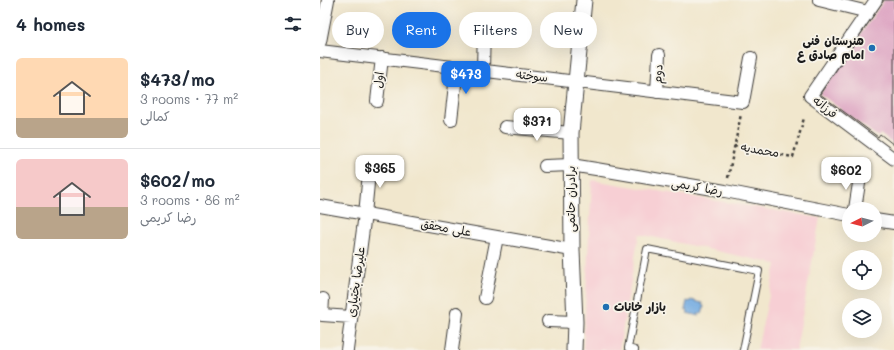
<!DOCTYPE html>
<meta charset="utf-8">
<style>
:root{--surface:#fff;--page:#f6f6f7;--text:#1f2937;--muted:#747a83;--line:#e0e1e3;--accent:#1a73e8}
body{margin:0;font-family:Mali,"Playpen Sans Arabic",sans-serif;background:var(--page);color:var(--text);height:100vh;display:flex;flex-direction:column;font-size:15px;white-space:nowrap}
*{box-sizing:border-box;margin:0}
p{font-size:13px;color:var(--muted)}
.icon{flex:none;width:22px;height:22px;fill:none;stroke:currentColor;stroke-width:2;stroke-linecap:round;stroke-linejoin:round}
.map{position:relative;flex:1;overflow:hidden}
.sheet{display:flex;flex-direction:column;background:var(--surface);width:320px}
.sheet>*{flex:none}
.top-card{position:absolute;left:12px;top:12px;width:380px;height:36px;display:flex;gap:8px}
.needle{width:26px;rotate:264deg}
.fabs{position:absolute;left:522px;top:202px;display:grid;gap:8px}
.fabs a{display:grid;place-items:center;width:40px;height:40px;border-radius:50%;background:var(--surface);box-shadow:0 4px 16px #0002;font-size:20px}
.price{position:absolute;translate:-50% -34px;padding:0 9px;border-radius:8px;background:#fff;color:#222;font-size:13px;line-height:26px;filter:drop-shadow(0 1px 2px #0008)}
.price::after{content:'';position:absolute;left:50%;top:24px;width:12px;height:9px;margin-left:-6px;background:inherit;clip-path:polygon(0 0,100% 0,50% 100%)}
.price.on{background:var(--accent);color:#fff}
ul{padding:0;list-style:none}
li{display:flex;align-items:center;gap:12px;height:100px;padding:0 16px}
li+li{border-top:1px solid var(--line)}
li span{display:grid;place-items:center;flex:none;width:112px;height:80px;border-radius:6px;color:#555}
li>.icon{margin-inline-start:auto}
span .icon{width:48px;height:48px;fill:#fffc;stroke-width:1}
li b{font-size:17px}
h2{display:flex;justify-content:space-between;align-items:center;height:48px;padding:0 16px;font-size:17px}
.chip{padding:0 14px;border-radius:18px;background:var(--surface);box-shadow:0 4px 16px #0002;font-size:14px;line-height:36px}
.chip.on{background:var(--accent);color:#fff}
main{display:flex;flex:1;min-height:0}
.map>svg:first-child{display:block}
.built{fill:#f7cfd4}
.water{fill:#72aae1;stroke:#47637e}
.building{fill:#db9ebf}
.lines{fill:none;stroke-linecap:round;stroke-linejoin:round}
.service-casing{stroke:#3c3a37;stroke-width:8}
.minor-casing{stroke:#3c3a37;stroke-width:14}
.tertiary-casing{stroke:#3c3a37;stroke-width:17}
.path{stroke:#3c3a37;stroke-width:2.5;stroke-dasharray:3 3;stroke-linecap:butt}
.service{stroke:#fff;stroke-width:6}
.minor{stroke:#fff;stroke-width:12}
.tertiary{stroke:#fff;stroke-width:15}
.poi-dot{fill:#1f6fb2;stroke:#f7f3e8;stroke-width:1.5}
.labels{text-anchor:middle;stroke-width:3.5;stroke-linejoin:round;paint-order:stroke}
.poi-label{font-size:12px;font-weight:bold;fill:#1c1c1c;stroke:#f7f3e8;text-anchor:end}
.street-label{font-size:12px;fill:#1c1c1c;stroke:#f7f3e8}
</style>
<main>
<section class="sheet">
<h2>4 homes<svg class="icon" aria-label="filters" viewBox="0 0 24 24"><path d="M4 7h16M4 17h16"/><circle cx="9" cy="7" r="2"/><circle cx="15" cy="17" r="2"/></svg></h2>
<ul>
<li><span style="background:linear-gradient(#ffd9b3 75%,#b9a48a 0)"><svg class="icon" aria-label="home" viewBox="0 0 24 24"><path d="M3 11l9-7 9 7M6 9v11h12V9"/></svg></span><div><b>$473/mo</b><p>3 rooms · 77 m²</p><p>کمالی</p></div></li>
<li><span style="background:linear-gradient(#f6c9c9 60%,#b9a48a 0)"><svg class="icon" aria-label="home" viewBox="0 0 24 24"><path d="M3 11l9-7 9 7M6 9v11h12V9"/></svg></span><div><b>$602/mo</b><p>3 rooms · 86 m²</p><p>رضا کریمی</p></div></li>
</ul>
</section>
<div class="map">
<svg width="574" height="350" viewBox="0 0 574 350">
<rect width="100%" height="100%" fill="#f7f3e8"/>
<filter id="ink" filterUnits="userSpaceOnUse"><feTurbulence type="fractalNoise" baseFrequency=".025" numOctaves="2"/><feDisplacementMap in="SourceGraphic" scale="8" xChannelSelector="R" yChannelSelector="G"/><feConvolveMatrix kernelMatrix="1 2 1 2 8 2 1 2 1" color-interpolation-filters="sRGB"/></filter>
<filter id="wash" filterUnits="userSpaceOnUse"><feTurbulence type="fractalNoise" baseFrequency=".012" numOctaves="4" result="noise"/><feDisplacementMap in="SourceGraphic" scale="16" xChannelSelector="R" yChannelSelector="G"/><feGaussianBlur stdDeviation="0.9" result="paint"/><feColorMatrix in="noise" values="0 0 0 0 0 0 0 0 0 0 0 0 0 0 0 0 0 1.4 0 .05"/><feComposite in="paint" operator="in"/></filter>
<g filter="url(#wash)">
<rect width="100%" height="100%" fill="#f1e7cd"/>
<path class="built" d="M272 180 500 218 476 350H437L456 264 319 234 299 350H263Z"/>
<path class="water" d="M371 300 382 303V305L384 306 382 314 379 313V316L367 313 368 311 365 310 367 301 370 302Z"/>
<g id="blocks">
<path class="building" d="M564 0H574V145L560 134 558 137 500 94Z"/>
</g>
</g>
<g filter="url(#ink)">
<use href="#blocks" fill-opacity="0" stroke="#3c3a37" stroke-width="1"/>
<g class="lines">
<g class="service-casing">
<path id="service" d="M315 350 308 348 327 249 439 271 423 350"/>
</g>
<g class="minor-casing">
<path id="minor" d="M499 0 548 12
M556 0 490 96 574 159
M0 42 8 0
M0 51 423 102 431 58
M163 70 164 26
M337 92 339 55
M57 101 62 58
M131 120 137 67
M185 127 251 133
M225 166 251 165 276 169 405 191 529 215
M0 206 252 250
M535 209 540 177
M555 220 574 223
M165 298 177 237
M3 299 2 315 31 317
M228 321 255 322
M27 350 45 214 50 163
M132 350 137 313"/>
</g>
<g class="tertiary-casing">
<path id="tertiary" d="M254 350 255 322 252 250 251 133 264 0"/>
</g>
<path class="path" d="M414 146 473 157 484 118
M408 178 421 114"/>
<use href="#service" class="service"/>
<use href="#minor" class="minor"/>
<use href="#tertiary" class="tertiary"/>
</g>
</g>
<g class="poi-dot">
<circle cx="552" cy="48" r="4"/>
<circle cx="286" cy="307" r="4"/>
</g>
<g class="labels">
<g class="poi-label">
<text x="544" y="45">هنرستان فنی<tspan x="544" dy="14">امام صادق ع</tspan></text>
<text x="294" y="311" text-anchor="start">بازار خانات</text>
</g>
<g class="street-label">
<text transform="translate(338 74) rotate(-87)" y="4">دوم</text>
<text transform="translate(212 76) rotate(7)" y="4">سوخته</text>
<text transform="translate(59 80) rotate(-83)" y="4">اول</text>
<text transform="translate(505 107) rotate(39)" y="4">فرزانه</text>
<text transform="translate(440 150) rotate(10)" y="4">محمدیه</text>
<text transform="translate(377 187) rotate(10)" y="4">رضا کریمی</text>
<text transform="translate(251 199) rotate(-90)" y="4">برادران حاتمی</text>
<text transform="translate(126 228) rotate(10)" y="4">علی محقق</text>
<text transform="translate(36 282) rotate(-82)" y="4">علیرضا بختیاری</text>
</g>
</g>
</svg>
<div class="fabs">
<a><svg class="needle" viewBox="-14 -14 28 28"><path d="M0-13l5 13h-10z" fill="#e53935"/><path d="M0 13l5-13h-10z" fill="#747a83"/></svg></a>
<a><svg class="icon" aria-label="locate" viewBox="0 0 24 24"><circle cx="12" cy="12" r="6"/><path d="M12 2v4M12 18v4M2 12h4M18 12h4"/></svg></a>
<a><svg class="icon" aria-label="layers" viewBox="0 0 24 24"><path d="M12 4l9 5-9 5-9-5zM3 14l9 5 9-5"/></svg></a>
</div>
<b class="price on" style="left:146px;top:95px">$473</b>
<b class="price" style="left:217px;top:142px">$371</b>
<b class="price" style="left:60px;top:189px">$365</b>
<b class="price" style="left:526px;top:191px">$602</b>
<div class="top-card">
<a class="chip">Buy</a>
<a class="chip on">Rent</a>
<a class="chip">Filters</a>
<a class="chip">New</a>
</div>
</div>
</main>
